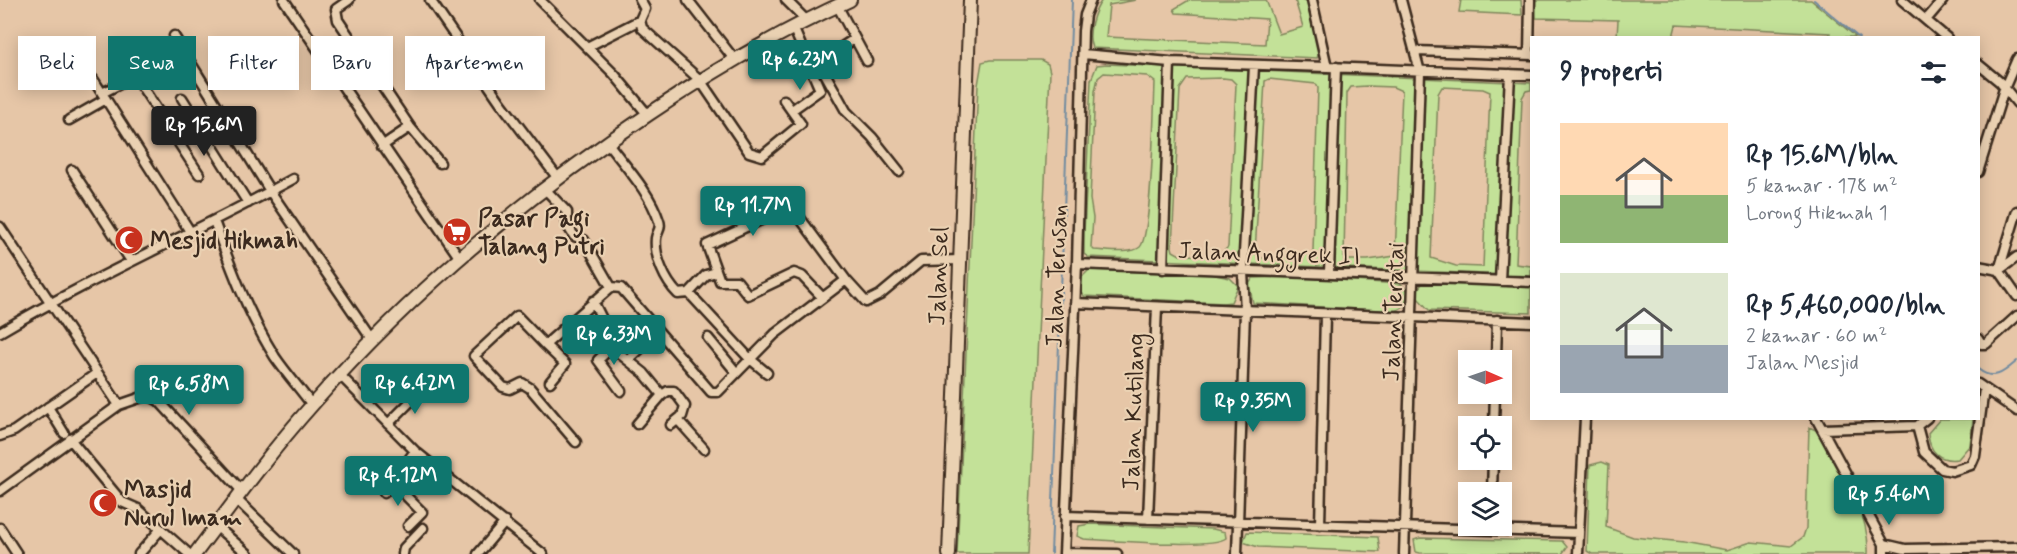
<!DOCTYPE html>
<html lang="id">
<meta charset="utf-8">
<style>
:root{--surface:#fff;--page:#f6f6f7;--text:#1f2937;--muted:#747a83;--accent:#0f766e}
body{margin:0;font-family:Mynerve,sans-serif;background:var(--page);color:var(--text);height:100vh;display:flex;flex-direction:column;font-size:22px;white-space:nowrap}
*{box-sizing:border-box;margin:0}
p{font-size:20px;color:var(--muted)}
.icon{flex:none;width:33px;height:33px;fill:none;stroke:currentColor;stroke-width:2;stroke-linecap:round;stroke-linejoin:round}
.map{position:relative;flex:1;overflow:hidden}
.sheet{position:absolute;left:1530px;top:36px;width:450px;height:384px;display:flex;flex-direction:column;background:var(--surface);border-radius:0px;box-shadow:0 3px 15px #0003}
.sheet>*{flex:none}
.top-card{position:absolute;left:18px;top:36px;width:570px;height:54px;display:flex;gap:12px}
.needle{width:39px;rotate:92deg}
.controls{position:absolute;left:1458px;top:350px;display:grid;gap:12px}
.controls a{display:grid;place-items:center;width:54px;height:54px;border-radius:0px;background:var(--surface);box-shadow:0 3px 15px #0003;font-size:30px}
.price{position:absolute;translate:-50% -51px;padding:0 14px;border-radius:6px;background:var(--accent);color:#fff;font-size:20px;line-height:39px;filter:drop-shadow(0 2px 3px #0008)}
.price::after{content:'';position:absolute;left:50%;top:36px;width:18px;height:14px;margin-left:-9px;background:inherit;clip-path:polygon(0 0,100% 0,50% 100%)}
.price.selected{background:#222;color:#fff}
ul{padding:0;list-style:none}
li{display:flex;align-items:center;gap:18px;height:150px;padding:0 30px}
li span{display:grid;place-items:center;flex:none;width:168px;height:120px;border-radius:0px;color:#555}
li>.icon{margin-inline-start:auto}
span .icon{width:72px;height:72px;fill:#fffc;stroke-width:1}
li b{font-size:26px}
h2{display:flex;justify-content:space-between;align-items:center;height:72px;padding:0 30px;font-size:26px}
.pill{padding:0 21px;border-radius:0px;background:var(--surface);box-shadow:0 3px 15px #0003;font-size:21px;line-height:54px}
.pill.selected{background:var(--accent);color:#fff}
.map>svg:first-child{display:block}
.green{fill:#c3e198;stroke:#7f865b;stroke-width:1.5;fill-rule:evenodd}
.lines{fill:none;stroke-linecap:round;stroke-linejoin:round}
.stream{stroke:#738ca0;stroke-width:2}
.street-casing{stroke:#3b2a1e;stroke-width:13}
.secondary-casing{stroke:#3b2a1e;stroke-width:16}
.street{stroke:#ead1b2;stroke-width:8}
.secondary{stroke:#ead1b2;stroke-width:12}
.labels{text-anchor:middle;stroke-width:4.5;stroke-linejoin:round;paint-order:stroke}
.poi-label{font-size:24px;font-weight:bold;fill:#3b2a1e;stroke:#ead1b2;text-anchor:start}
.street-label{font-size:24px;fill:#3b2a1e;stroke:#ead1b2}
</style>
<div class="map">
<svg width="2017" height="554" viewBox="0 0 2017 554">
<rect width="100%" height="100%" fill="#e6c6a7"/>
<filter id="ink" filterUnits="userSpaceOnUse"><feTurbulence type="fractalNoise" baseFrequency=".0167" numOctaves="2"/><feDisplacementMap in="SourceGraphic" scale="12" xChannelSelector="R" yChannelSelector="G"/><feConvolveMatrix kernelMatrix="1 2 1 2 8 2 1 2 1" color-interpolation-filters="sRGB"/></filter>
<g filter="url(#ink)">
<path class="green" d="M1102 0H1136L1109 5 1106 37 1265 44 1267 19 1176 13 1174 9 1189 0H1266L1279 34 1303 27 1295 0H1306L1319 52 1317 58 1092 48C1086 34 1094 11 1102 0Z
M1461 0H1521L1522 15 1459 12Z
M1535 0H1811L1856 37H1830V33L1676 25 1673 37H1617L1618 20 1536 18Z
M990 60H1041L1048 64 1050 72 1028 554H957L978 85 982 62Z
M1107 64 1531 83V90L1526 91 1522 98 1516 264 1531 266V276L1088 257 1084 254V233L1091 80 1097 65ZM1104 73 1147 76 1155 82C1154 107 1152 235 1140 247 1131 255 1105 250 1094 250L1091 247 1093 218 1090 199 1095 91 1098 78ZM1223 78 1231 79 1236 84 1228 247 1219 256 1180 255 1173 251 1172 247 1180 89 1187 79ZM1269 79 1316 84 1318 88 1313 251 1310 254 1261 258 1255 253 1265 81ZM1367 86 1393 87 1402 91 1395 256 1368 260H1344L1347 93 1351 87ZM1442 87 1483 89 1490 92 1483 267 1456 266 1431 258 1438 94Z
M1089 270 1210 274 1230 278 1238 286 1231 302 1223 303 1084 296 1080 289 1082 277Z
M1291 277 1401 284 1408 291C1406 303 1406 309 1392 311L1253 303 1249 284 1253 278Z
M1431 282 1531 286V313L1429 310 1418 298 1417 290 1422 284Z
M1940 419H1973L1970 445 1958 459C1939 462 1929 451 1928 433Z
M1809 427 1816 430C1838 468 1870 509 1868 554H1592L1587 551 1590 465 1602 462 1609 465 1606 527 1633 537 1684 542 1727 550 1751 542 1791 546 1803 537 1806 528Z
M1090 524 1213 529 1225 532 1226 538C1212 549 1109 540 1084 539L1077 536 1079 526Z
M1247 532 1378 537 1380 552 1258 547 1243 542Z
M1420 538 1562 541 1567 547 1562 554 1420 553 1416 552 1414 540Z"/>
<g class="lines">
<path class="stream" d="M1814 0 1859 38
M1978 369C1994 382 2004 372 2017 361
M1051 554 1072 0"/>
<g class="street-casing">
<path id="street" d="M284 0 459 257
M349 0 336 9 338 20 410 127 440 163
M430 0 501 103 557 177
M540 0 614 74 648 115
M640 0 645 9 640 20 642 28 700 80 749 152 762 156 801 124 784 100
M688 0 734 59
M786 0 806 20
M1312 0 1327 67 1532 75
M1401 0 1420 72 1404 554
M1902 0 1947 38
M837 5 867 61
M1926 20 1943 0
M174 36 270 191 373 341
M587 47 640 20
M1416 51 1532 55
M1083 54 1170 62 1327 67
M1529 54 1530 0
M1978 64 2000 82 2017 103
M822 68 846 111 872 137 899 171
M818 69 835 61 836 51 854 39
M135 76 199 174
M93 79 191 233
M102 93 184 52
M182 98 248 203
M792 110 820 90 793 27
M69 120 106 99
M607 142C625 166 650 192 659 221 662 229 657 231 656 238 654 257 665 281 678 294L689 293 750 359 767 373
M382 146 410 127
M72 170 131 261
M1978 172 2004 89 2017 59
M544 188 567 212V225L574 236 584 240 611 287 621 288 711 392H718L775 334 846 280
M214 221C231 268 248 314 275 357 286 373 300 389 312 405
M0 227 119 405
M1077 264 1532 282
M1978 266 1999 270 2017 257
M1163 269 1170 62
M1999 270 2017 211
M1999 270 2017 296
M1329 273 1336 67
M1500 281 1510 74
M689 293 706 275 716 272
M822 297 802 276 794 273 748 295 737 281H720L707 245 791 206 846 280 866 302 880 295 921 261 960 260
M593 301 609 333 610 346 644 373 662 395 637 424
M1075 303 1532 322
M0 332C95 276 196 232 293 179
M708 338 736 372
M1978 339 1981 344H1986L2017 316
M545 345 517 316 474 356 503 387 510 389 522 383 530 388 576 442
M612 347 598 360 621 391
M628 360 658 333
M1496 360 1497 320
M340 375 415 451 543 554
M550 382 565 364 545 345 611 287
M1978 384 2017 411
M662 395 668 391H674L685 406 682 416 671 425
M48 407 64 433
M1816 418 1884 544 1905 549 2017 547
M1927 418 1917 426 1924 452 1942 469 1952 471 1971 465 1975 456 1984 389
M678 420 704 449
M388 424 424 388
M1494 426 1495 393
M1822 429 1917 426
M0 436 14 431 97 373
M70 439 122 502 138 509 189 554
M393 483 422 512 408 526
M0 491 119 405 148 395 159 401 242 491
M1492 492 1493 459
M384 493 415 451
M236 499 293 554
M1065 516 1579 533
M1148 519 1157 307
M1320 525 1325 315
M216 526 248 554
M0 528 17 554
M1884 544V554
M1064 553 1117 554
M139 554 161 529
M403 554 404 548 423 528
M478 554 505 522
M1064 554 1077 264 1083 31 1085 15 1091 0
M1237 554 1245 311 1243 272 1254 66
M1578 554 1585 418"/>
</g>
<g class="secondary-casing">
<path id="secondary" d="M195 554C233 503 271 451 313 404 411 292 525 197 649 114 713 71 779 32 850 0
M949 554 970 0"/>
</g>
<use href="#street" class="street"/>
<use href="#secondary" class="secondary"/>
</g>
</g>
<defs>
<g id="supermarket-disc" transform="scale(1.5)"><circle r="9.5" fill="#c8321e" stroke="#ead1b2"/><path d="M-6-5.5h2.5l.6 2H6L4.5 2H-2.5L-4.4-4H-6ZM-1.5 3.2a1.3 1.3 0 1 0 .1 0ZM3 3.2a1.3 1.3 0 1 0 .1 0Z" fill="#fff"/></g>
<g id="mosque-disc" transform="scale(1.5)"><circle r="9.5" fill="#c8321e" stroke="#ead1b2"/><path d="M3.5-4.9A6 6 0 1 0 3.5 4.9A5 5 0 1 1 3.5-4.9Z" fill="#fff"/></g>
</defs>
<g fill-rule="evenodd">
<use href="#supermarket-disc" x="457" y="232"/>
<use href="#mosque-disc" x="129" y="240"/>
<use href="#mosque-disc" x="103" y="503"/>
</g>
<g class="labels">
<g class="poi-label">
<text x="478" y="226">Pasar Pagi<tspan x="478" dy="28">Talang Putri</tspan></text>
<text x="150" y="248">Mesjid Hikmah</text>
<text x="124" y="497">Masjid<tspan x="124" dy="28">Nurul Imam</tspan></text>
</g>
<g class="street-label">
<text transform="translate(1269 253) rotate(2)" y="8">Jalan Anggrek II</text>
<text transform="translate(938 276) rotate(-88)" y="8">Jalan Sel</text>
<text transform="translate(1056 276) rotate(-88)" y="8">Jalan Terusan</text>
<text transform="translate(1393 312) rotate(-88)" y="8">Jalan Teratai</text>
<text transform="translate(1133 412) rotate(-88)" y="8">Jalan Kutilang</text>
</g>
</g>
</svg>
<div class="controls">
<a><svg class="needle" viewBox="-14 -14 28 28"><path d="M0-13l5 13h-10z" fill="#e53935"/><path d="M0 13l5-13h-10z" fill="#747a83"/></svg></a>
<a><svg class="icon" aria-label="locate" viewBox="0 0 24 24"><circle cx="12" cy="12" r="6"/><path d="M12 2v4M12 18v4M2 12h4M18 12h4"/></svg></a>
<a><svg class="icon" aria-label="layers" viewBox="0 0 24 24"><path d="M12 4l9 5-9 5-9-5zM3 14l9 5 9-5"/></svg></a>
</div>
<b class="price" style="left:800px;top:91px">Rp 6.23M</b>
<b class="price selected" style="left:204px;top:157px">Rp 15.6M</b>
<b class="price" style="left:753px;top:237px">Rp 11.7M</b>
<b class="price" style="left:614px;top:366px">Rp 6.33M</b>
<b class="price" style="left:415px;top:415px">Rp 6.42M</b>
<b class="price" style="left:189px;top:416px">Rp 6.58M</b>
<b class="price" style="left:1253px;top:433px">Rp 9.35M</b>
<b class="price" style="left:398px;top:507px">Rp 4.12M</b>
<b class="price" style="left:1889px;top:526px">Rp 5.46M</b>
<div class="top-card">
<a class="pill">Beli</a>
<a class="pill selected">Sewa</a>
<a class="pill">Filter</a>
<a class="pill">Baru</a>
<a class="pill">Apartemen</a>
</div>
<section class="sheet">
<h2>9 properti<svg class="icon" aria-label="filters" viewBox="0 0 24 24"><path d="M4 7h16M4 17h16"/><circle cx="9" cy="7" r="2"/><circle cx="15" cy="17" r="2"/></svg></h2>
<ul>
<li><span style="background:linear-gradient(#ffd9b3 60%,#8fb573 0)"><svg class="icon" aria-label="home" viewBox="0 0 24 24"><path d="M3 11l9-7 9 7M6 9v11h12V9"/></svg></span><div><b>Rp 15.6M/bln</b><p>5 kamar · 178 m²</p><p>Lorong Hikmah 1</p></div></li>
<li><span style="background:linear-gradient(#dfe7d0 60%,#9aa5b1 0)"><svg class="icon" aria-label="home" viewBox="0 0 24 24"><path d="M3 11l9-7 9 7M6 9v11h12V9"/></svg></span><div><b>Rp 5,460,000/bln</b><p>2 kamar · 60 m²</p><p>Jalan Mesjid</p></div></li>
</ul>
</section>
</div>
